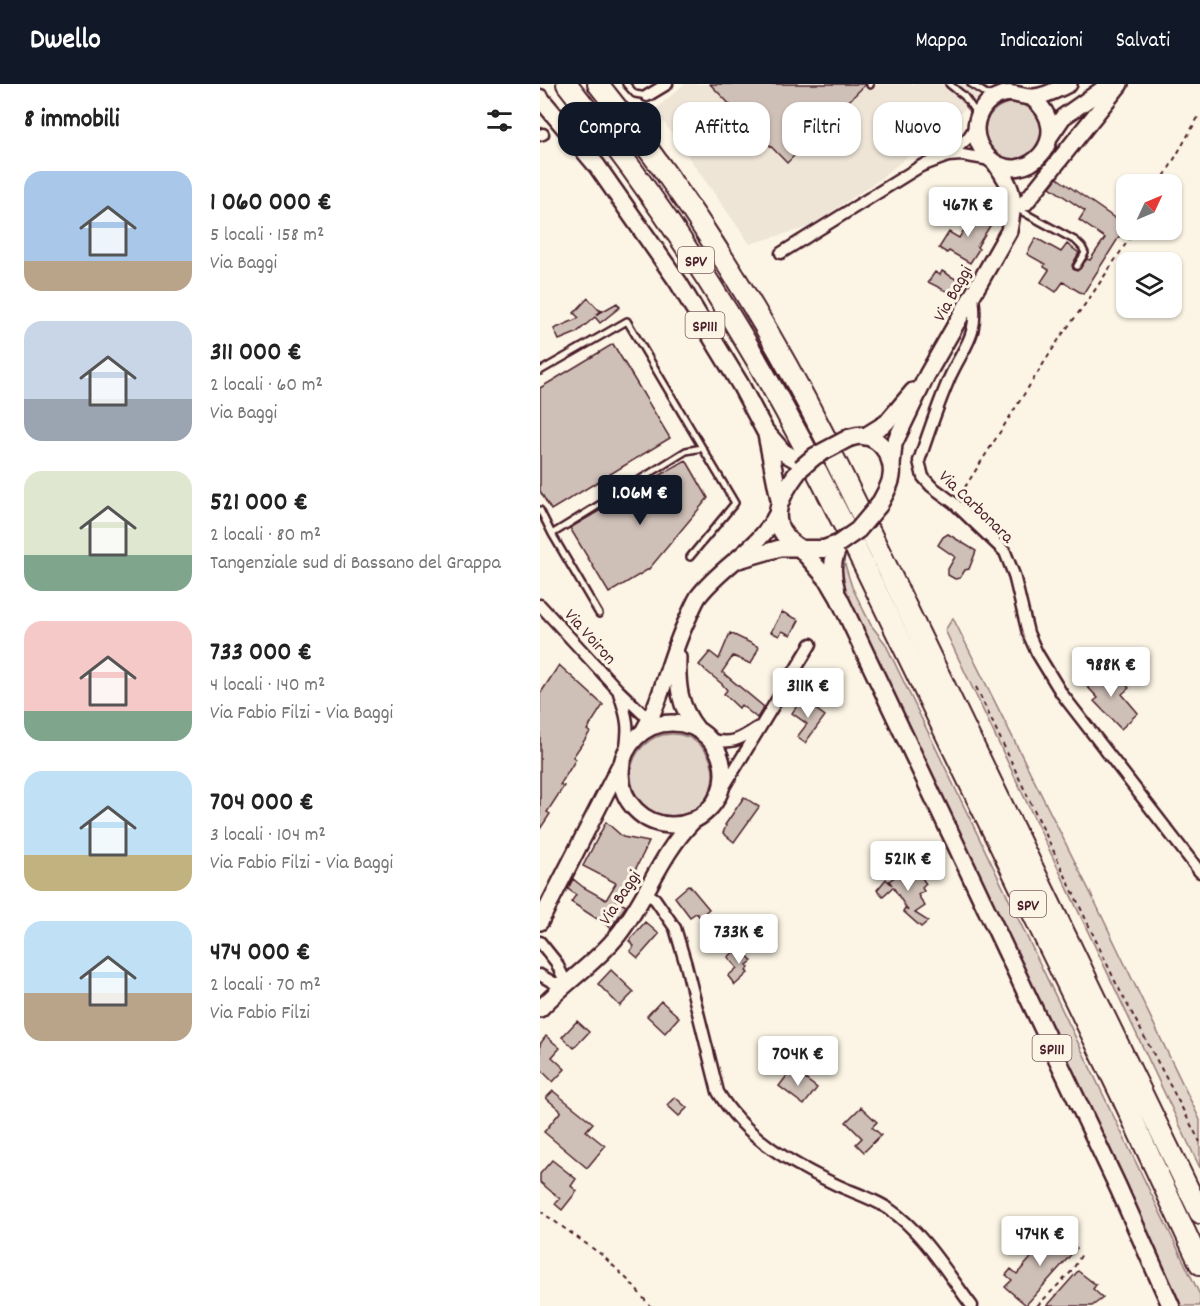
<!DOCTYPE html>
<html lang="it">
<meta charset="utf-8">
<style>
:root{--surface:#fff;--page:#f2f2f2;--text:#222;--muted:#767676;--accent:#111827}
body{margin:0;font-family:Dekko,sans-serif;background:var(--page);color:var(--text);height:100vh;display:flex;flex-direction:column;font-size:22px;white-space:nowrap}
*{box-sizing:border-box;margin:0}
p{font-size:20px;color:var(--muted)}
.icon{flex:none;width:33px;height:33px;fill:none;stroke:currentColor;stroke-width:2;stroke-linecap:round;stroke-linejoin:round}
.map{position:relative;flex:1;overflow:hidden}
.sheet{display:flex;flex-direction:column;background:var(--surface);width:540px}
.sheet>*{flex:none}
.hud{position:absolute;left:18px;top:18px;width:552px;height:54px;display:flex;gap:12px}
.needle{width:39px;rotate:46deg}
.fabs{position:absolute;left:576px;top:90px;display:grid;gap:12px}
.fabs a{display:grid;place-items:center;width:66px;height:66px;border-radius:12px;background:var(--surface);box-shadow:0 2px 4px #0004;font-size:30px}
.price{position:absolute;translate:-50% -51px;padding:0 14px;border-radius:6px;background:#fff;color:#222;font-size:20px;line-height:39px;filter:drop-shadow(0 2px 3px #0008)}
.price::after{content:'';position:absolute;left:50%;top:36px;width:18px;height:14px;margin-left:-9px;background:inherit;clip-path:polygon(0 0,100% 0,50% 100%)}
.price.active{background:var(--accent);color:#fff}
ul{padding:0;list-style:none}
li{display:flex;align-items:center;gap:18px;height:150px;padding:0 24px}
li span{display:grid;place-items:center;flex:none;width:168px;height:120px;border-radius:18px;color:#555}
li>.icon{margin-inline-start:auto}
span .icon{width:72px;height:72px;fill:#fffc;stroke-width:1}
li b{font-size:26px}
h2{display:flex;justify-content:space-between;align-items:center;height:72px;padding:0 24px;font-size:26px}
.chip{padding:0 21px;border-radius:18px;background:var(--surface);box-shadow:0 2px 4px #0004;font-size:21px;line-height:54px}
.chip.active{background:var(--accent);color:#fff}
header{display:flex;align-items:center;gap:36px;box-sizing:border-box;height:84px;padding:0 30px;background:var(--accent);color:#fff}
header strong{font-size:28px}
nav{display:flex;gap:33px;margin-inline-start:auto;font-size:21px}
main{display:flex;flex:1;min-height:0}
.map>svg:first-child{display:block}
.built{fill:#eee5d7}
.green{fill:#e2d5ca;stroke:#967a7a;stroke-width:1.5}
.building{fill:#cfc0b7;stroke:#4a1f2b;stroke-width:1.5}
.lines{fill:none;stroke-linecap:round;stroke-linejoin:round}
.service-casing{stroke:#4a1f2b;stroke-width:10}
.minor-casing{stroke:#4a1f2b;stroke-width:15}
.secondary-casing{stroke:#4a1f2b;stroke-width:20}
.primary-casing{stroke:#4a1f2b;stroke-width:21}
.motorway-casing{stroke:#4a1f2b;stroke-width:24}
.path{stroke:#4a1f2b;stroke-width:2;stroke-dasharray:4.5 4.5;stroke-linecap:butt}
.service{stroke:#fcf5e5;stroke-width:5}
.minor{stroke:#fcf5e5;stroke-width:10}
.secondary{stroke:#fcf5e5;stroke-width:15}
.primary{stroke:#fcf5e5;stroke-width:16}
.motorway{stroke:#fcf5e5;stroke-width:20}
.primary-bridge-casing{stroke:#4a1f2b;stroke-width:21;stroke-linecap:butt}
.primary-bridge{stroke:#fcf5e5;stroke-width:16}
.labels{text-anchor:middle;stroke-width:6;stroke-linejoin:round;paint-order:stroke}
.shield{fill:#fcf5e5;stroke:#7f5f63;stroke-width:1.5}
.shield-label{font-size:16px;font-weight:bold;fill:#4a1f2b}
.street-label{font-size:18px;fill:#4a1f2b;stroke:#fcf5e5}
</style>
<header>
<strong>Dwello</strong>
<nav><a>Mappa</a><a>Indicazioni</a><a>Salvati</a></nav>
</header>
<main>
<section class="sheet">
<h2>8 immobili<svg class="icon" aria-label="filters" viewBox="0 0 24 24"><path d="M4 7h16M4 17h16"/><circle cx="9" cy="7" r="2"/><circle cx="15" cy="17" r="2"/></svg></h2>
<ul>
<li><span style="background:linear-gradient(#a9c7e8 75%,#b9a48a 0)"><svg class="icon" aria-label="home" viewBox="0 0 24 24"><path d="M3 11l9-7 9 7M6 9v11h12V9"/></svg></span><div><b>1 060 000 €</b><p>5 locali · 158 m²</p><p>Via Baggi</p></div></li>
<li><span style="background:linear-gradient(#c9d6e8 65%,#9aa5b1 0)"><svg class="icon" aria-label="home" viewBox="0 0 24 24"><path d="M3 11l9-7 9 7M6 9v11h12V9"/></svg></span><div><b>311 000 €</b><p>2 locali · 60 m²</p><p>Via Baggi</p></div></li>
<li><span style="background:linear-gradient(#dfe7d0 70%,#7fa58c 0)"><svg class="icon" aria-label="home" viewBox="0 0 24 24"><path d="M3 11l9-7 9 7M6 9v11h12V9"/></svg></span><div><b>521 000 €</b><p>2 locali · 80 m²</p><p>Tangenziale sud di Bassano del Grappa</p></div></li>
<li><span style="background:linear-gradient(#f6c9c9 75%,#7fa58c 0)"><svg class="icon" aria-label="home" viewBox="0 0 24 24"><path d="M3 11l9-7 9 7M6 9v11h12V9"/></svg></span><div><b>733 000 €</b><p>4 locali · 140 m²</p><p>Via Fabio Filzi - Via Baggi</p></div></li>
<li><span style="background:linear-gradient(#bfe0f5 70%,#c2b280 0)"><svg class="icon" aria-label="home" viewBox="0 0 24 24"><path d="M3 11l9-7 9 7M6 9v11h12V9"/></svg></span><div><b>704 000 €</b><p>3 locali · 104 m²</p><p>Via Fabio Filzi - Via Baggi</p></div></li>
<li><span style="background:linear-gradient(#bfe0f5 60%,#b9a48a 0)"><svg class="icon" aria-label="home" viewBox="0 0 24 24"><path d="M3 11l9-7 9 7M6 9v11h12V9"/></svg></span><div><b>474 000 €</b><p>2 locali · 70 m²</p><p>Via Fabio Filzi</p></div></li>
</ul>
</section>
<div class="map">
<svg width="660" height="1222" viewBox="0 0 660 1222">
<rect width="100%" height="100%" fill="#fcf5e5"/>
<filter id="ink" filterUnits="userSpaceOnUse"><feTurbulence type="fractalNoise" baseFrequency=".0167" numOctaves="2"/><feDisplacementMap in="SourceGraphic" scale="12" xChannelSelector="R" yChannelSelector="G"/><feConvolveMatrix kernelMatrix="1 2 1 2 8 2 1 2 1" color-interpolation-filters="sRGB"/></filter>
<g filter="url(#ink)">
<path class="built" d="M144 0H466L431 20 339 96 269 143 210 160 115 26Z"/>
<path class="green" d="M445 47a28 28 0 1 1 56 0a28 28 0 1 1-56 0Z
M301 468 312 503 331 541 345 559 660 1211V1222H641L505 929 304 509 299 472Z
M413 534 555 818 660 1036V1084L405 546Z
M91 691a41 41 0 1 1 82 0a41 41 0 1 1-82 0Z"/>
<path class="building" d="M170 0H325V1L247 79Z
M517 94 586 142 543 210 523 198 516 208 501 198 509 186 504 183 505 180 487 170 496 154 521 168 527 160 539 169 532 181 533 185 537 187 547 175 550 176 565 154 539 136 545 127 510 103Z
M403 109 419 121 412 132 395 120Z
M436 127 453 137 437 163 439 165 430 179 409 167 407 169 399 164 409 148 419 154Z
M402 187 419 197 412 210 388 198 395 188 400 191Z
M48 214 59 226H62L56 231 77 219 80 223 60 239 55 233 36 249 19 256 14 245 39 234 34 229Z
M73 260 130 354 11 426 0 407V304Z
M146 376 168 414 109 485 69 509 30 444Z
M408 450 436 467 429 485 425 486 420 494 415 495 408 491V485L415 473 398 461 403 453Z
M242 528 259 536 251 551 242 547 239 552 231 548Z
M190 549 219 563 211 580 193 572 182 588 224 623 217 634 201 621 199 624 184 610 187 606 182 600 159 581 170 568 179 575Z
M19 581 63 621 47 646 50 648 33 673 36 675 20 701 24 702 7 728 10 730 0 745V610Z
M558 585 574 602 581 595 589 604 582 610 598 629 581 645 554 617 558 614 543 598Z
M262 615 285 632 265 659 257 653 267 640 252 629Z
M204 713 219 723 194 758 183 749 186 742 185 741Z
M66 738 83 753 109 758 86 804 84 803 76 816 86 822 71 844 31 818 36 811 28 805 33 795 43 803 66 816 76 799 43 782Z
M373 780 386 800 382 804 384 807 378 811 385 822 375 829 388 837 381 843 363 827 365 824 367 825 353 803 343 812 337 806 346 795 352 801 349 797Z
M149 801 169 825 160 833 156 829 150 833 135 813Z
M105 838 119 850 98 874 90 867 94 862 89 857Z
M200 863 212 877 207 881 209 884 206 887 208 889 195 901 188 892 197 884 188 873Z
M71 886 94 908 80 922 58 900Z
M121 917 139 933 125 949 107 932Z
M37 937 49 948 34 964 22 953Z
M6 952 20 964 12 973 25 985 13 998 0 985V960Z
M252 985 277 1004 264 1021 239 1002Z
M13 1007 53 1039 46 1047 65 1062 47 1084 4 1048 21 1027 6 1014Z
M135 1013 147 1024 139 1032 127 1021Z
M321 1023 337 1038 332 1043 341 1051 324 1068 316 1060 322 1054 306 1038Z
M12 1076 36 1095 31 1102 37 1107 22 1126 15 1120 20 1115 0 1098V1090Z
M516 1145 537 1164 486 1221 465 1203 472 1196 466 1191 471 1185 477 1190Z
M538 1187 556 1201 553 1205 563 1214 552 1222H507Z"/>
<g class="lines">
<g class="service-casing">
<path id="service" d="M86 0 95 10 107 12
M409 0 424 12 436 29
M431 0 450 12
M330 1V0
M481 127 536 157 542 163 545 169 537 182
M0 287 87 237 195 419 150 473
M0 426 12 450
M59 530 12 450 146 367 162 364"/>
</g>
<g class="minor-casing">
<path id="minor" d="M107 12 127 0
M0 51 3 50
M408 72 422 71 451 76
M241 169 381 82 408 72 428 54 436 42
M433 213C439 253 424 261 409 295 398 321 388 350 379 377L383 393 391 402 414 419 465 468 474 491 488 549 497 569 522 610 660 788
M0 521 78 606 102 629 121 639
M79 609C87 632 90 644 85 667
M169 655C191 661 199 656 217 644
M179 711 271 560
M106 809 115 815 135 844 146 881 178 1008C205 1054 252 1080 299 1102 315 1109 334 1115 349 1125 383 1148 407 1189 432 1222
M0 858 16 878 26 899H14L0 891"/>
</g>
<g class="secondary-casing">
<path id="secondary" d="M491 13C539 50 485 107 449 74 441 66 436 56 436 45 436 33 443 20 454 14 472 4 479 14 494 13 506 12 518 5 529 0
M510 52 523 33 570 0
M485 119 580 0
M325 352 346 339 373 307
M352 381 354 360 387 291 469 147C475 114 475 106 455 79
M199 476 240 464H259
M138 573C137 601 139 623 157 645
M81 690a51 51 0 1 1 102 0a51 51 0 1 1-102 0Z
M104 646C124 611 130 570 148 534 151 527 154 520 158 513 181 482 219 465 237 430
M0 838 79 683
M0 925C24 899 56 879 78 851 106 816 120 771 152 738"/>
</g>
<g class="primary-casing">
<path id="primary" d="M0 14 57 82 138 198 200 300 225 347 243 368 257 376
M226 348 240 418
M309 354C313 353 318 351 323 352 343 354 355 377 351 395 349 404 343 413 339 421
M261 384C239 412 222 442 261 465H284L298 460
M261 465 289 497 299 514 578 1103 631 1222
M296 505C291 488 291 472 302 458"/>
</g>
<g class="motorway-casing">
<path id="motorway" d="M27 0C118 114 197 234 265 364
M58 0C147 110 222 229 286 355
M294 374 321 429
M276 386 305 443
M330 448 660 1129
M314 461 582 1013 660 1180"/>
</g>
<path class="path" d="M620 100 660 30
M420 411 521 252 549 215 595 146
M436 603 576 899 660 1058
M0 1127 62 1171 90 1198 110 1222
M497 1222 532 1187 543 1168"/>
<use href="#service" class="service"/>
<use href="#minor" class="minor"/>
<use href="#secondary" class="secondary"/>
<use href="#primary" class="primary"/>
<use href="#motorway" class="motorway"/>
<g class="primary-bridge-casing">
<path id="primary-bridge" d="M261 384 275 372 309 354
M298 460 318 446 339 421"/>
</g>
<use href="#primary-bridge" class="primary-bridge"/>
</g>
</g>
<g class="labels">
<g class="shield">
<rect x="138" y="163" width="36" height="26" rx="4.5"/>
<rect x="145.5" y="228" width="39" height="26" rx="4.5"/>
<rect x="470" y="807" width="36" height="26" rx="4.5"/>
<rect x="492.5" y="951" width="39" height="26" rx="4.5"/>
</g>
<g class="shield-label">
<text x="156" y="182">SPV</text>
<text x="165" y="247">SP111</text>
<text x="488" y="826">SPV</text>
<text x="512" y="970">SP111</text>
</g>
<g class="street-label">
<text transform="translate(412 209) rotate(-61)" y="6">Via Baggi</text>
<text transform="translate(437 422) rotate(44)" y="6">Via Carbonara</text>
<text transform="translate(51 552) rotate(48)" y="6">Via Voiron</text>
<text transform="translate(79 813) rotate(-57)" y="6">Via Baggi</text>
</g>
</g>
</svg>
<div class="fabs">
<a><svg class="needle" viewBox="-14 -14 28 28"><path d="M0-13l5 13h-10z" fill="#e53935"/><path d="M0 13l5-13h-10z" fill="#767676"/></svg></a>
<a><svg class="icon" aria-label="layers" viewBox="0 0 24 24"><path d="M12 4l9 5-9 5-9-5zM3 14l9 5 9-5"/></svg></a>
</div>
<b class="price" style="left:428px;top:154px">467K €</b>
<b class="price active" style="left:100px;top:442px">1.06M €</b>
<b class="price" style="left:571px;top:614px">988K €</b>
<b class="price" style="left:268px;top:635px">311K €</b>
<b class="price" style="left:368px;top:808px">521K €</b>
<b class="price" style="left:199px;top:881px">733K €</b>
<b class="price" style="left:258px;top:1003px">704K €</b>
<b class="price" style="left:500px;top:1183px">474K €</b>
<div class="hud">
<a class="chip active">Compra</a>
<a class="chip">Affitta</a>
<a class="chip">Filtri</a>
<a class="chip">Nuovo</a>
</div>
</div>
</main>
